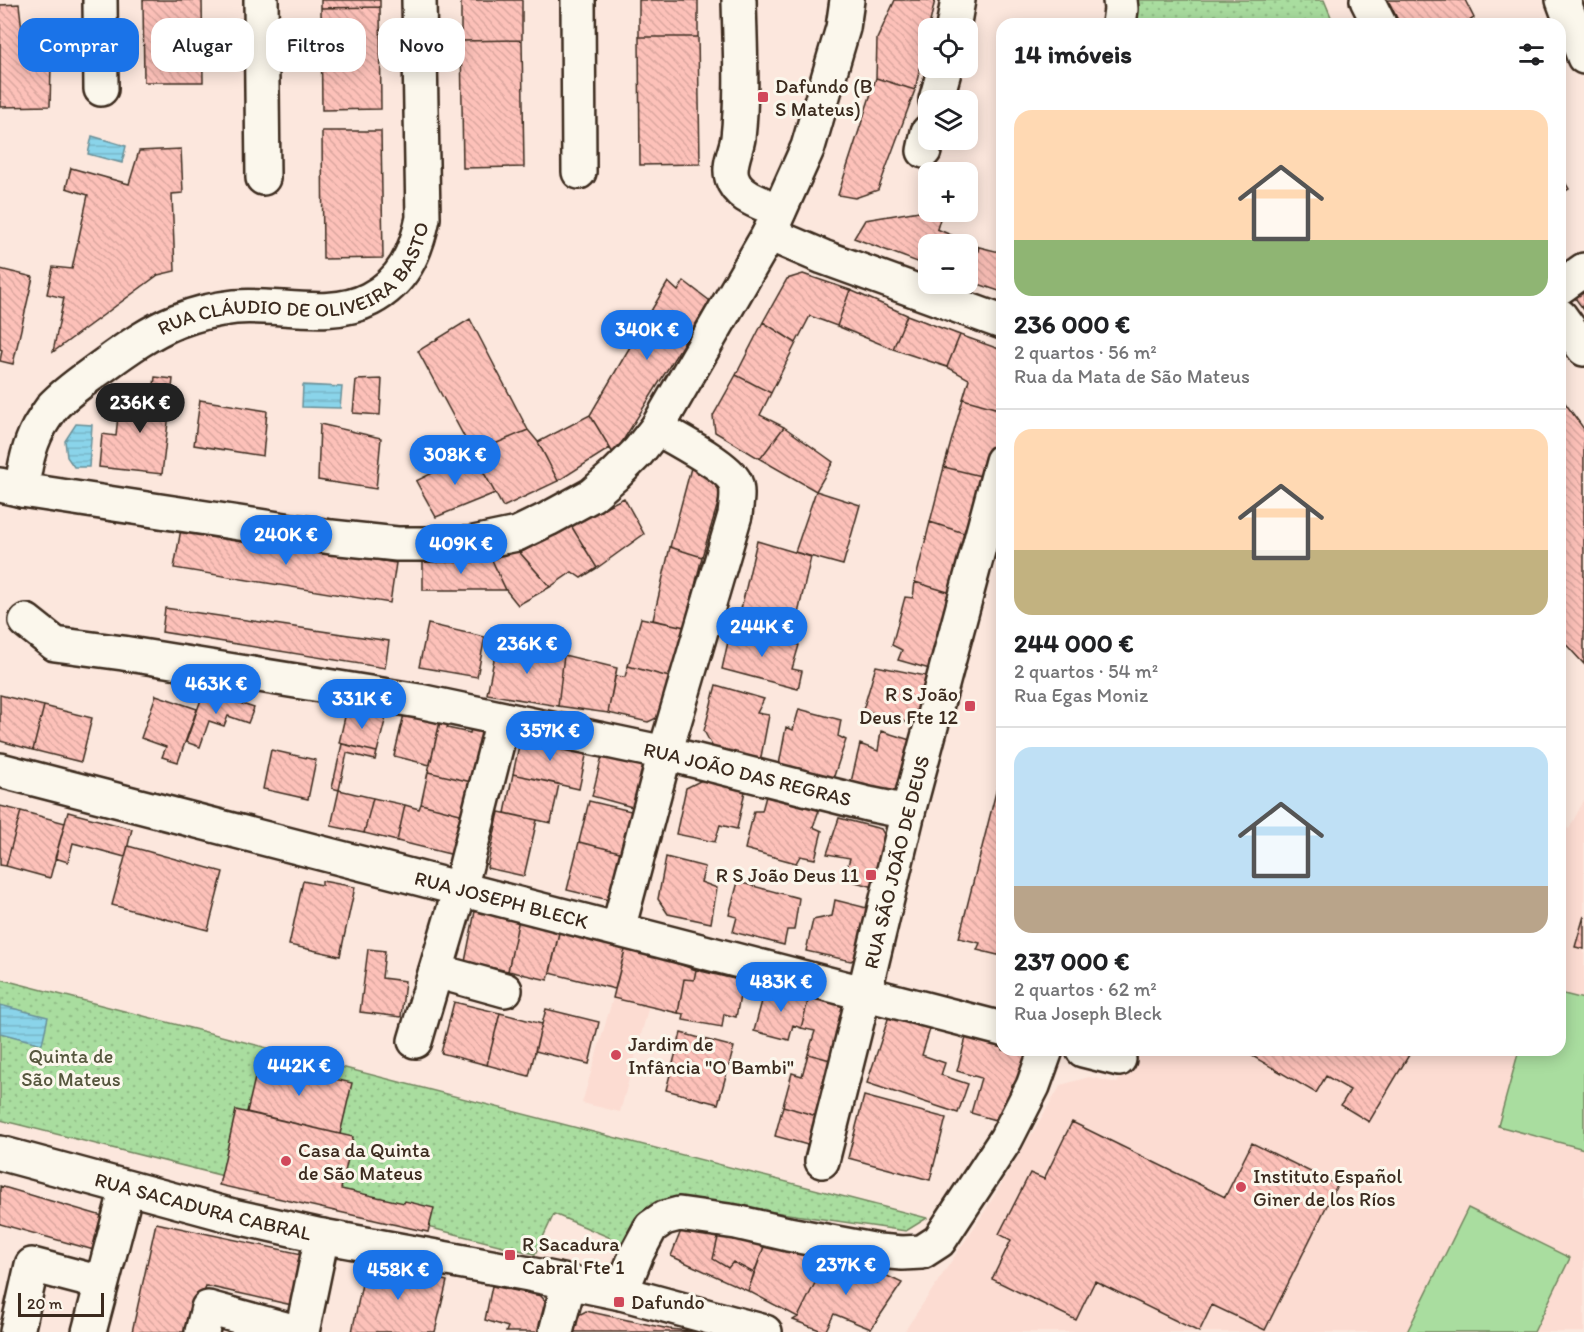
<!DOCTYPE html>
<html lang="pt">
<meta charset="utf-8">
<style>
:root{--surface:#fff;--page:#f6f6f6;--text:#202124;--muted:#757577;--line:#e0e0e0;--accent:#1a73e8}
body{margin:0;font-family:Itim,sans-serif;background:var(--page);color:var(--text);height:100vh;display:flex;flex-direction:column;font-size:22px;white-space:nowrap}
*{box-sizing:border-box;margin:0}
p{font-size:20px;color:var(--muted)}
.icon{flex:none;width:33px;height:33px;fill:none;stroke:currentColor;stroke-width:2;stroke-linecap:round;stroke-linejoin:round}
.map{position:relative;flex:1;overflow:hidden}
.side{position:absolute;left:996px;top:18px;width:570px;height:1038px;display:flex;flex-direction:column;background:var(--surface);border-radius:18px;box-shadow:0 3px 15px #0003}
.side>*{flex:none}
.guide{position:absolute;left:18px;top:18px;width:570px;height:54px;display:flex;gap:12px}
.buttons{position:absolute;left:918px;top:18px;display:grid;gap:12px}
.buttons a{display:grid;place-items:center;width:60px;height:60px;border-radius:12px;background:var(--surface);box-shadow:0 3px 15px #0003;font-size:30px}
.scale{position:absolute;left:18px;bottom:15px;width:86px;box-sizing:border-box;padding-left:6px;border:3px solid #3b2a1e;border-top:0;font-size:16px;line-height:21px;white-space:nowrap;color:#3b2a1e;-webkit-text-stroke:4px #fbf7ec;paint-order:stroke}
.price{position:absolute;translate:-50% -51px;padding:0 14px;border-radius:21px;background:var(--accent);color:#fff;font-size:20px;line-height:39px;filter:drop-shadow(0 2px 3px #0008)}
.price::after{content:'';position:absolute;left:50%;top:36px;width:18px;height:14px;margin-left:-9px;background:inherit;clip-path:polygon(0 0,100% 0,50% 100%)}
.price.on{background:#222;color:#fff}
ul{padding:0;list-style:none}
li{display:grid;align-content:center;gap:12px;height:318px;padding:0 18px}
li+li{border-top:2px solid var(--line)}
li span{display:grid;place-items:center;height:186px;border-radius:18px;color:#555}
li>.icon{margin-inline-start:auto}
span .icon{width:108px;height:108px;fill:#fffc;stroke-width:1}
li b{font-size:26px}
h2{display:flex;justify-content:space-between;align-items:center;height:72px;padding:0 18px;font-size:26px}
.chip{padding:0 21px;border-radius:18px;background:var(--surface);box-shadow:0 3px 15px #0003;font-size:21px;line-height:54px}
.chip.on{background:var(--accent);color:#fff}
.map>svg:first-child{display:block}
.built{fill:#fcdcd2}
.green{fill:url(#green-dots);stroke:#72845e;stroke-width:1.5}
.pitch{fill:#a9dd9f;stroke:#72845e;stroke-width:1.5}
.water{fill:url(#water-rules);stroke:#6a9098;stroke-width:1.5}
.building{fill:url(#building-back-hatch);stroke:#3b2a1e;stroke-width:1.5}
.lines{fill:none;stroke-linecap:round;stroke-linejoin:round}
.minor-casing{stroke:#3b2a1e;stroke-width:38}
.minor{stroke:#fbf7ec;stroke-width:33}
.poi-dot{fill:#d1495b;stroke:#fbf7ec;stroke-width:2}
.labels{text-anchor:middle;stroke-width:6;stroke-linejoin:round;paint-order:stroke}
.poi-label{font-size:20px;fill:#3b2a1e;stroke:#fbf7ec;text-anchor:start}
.street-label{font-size:20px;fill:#3b2a1e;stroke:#fbf7ec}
.park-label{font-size:20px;fill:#56573e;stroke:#fbf7ec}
</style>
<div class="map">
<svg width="1584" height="1332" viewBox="0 0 1584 1332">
<defs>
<pattern id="green-dots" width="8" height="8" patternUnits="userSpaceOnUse" patternTransform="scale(1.5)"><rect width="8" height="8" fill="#a9dd9f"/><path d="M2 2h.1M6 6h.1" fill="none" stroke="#92be88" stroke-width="1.8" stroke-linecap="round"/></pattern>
<pattern id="water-rules" width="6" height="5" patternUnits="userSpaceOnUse" patternTransform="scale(1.5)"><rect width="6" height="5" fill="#8ad4ea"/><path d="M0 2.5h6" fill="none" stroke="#78b6c8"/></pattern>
<pattern id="building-back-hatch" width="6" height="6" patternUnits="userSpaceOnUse" patternTransform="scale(1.5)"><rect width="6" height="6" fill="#fdc1b9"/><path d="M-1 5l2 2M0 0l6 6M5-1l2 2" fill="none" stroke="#daa69f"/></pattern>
</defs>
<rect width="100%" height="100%" fill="#fce7dd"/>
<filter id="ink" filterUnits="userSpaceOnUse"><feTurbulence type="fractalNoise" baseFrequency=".0167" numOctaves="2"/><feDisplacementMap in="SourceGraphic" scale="12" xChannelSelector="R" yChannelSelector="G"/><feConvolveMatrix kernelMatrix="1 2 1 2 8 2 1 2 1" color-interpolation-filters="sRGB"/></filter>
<g filter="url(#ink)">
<path class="built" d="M1584 800V1332H904L987 1208 1061 1085 1089 1077 1117 1083 1136 1050H1560V825L1569 829Z
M626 946 662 958 620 1112 582 1103 613 998Z"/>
<path class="green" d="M1128 0H1324L1334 24H1127Z
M0 979 927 1218 906 1231 685 1199C677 1201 668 1201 660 1203 642 1208 633 1229 625 1244L554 1214 535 1254 0 1120Z"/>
<path class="pitch" d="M1560 993 1584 999V1149L1498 1126 1519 1050H1560Z
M1468 1208 1570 1258 1534 1332H1407Z"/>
<path class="water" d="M92 136 126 146 122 163 88 154Z
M303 385 342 387 340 408 302 407Z
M76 424 92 425 89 467H74L67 457 65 441Z
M0 1005 48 1017 42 1044 0 1033Z"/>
<path class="building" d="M143 0H202L203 82H144Z
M321 0H380V7L321 8Z
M461 0H522V40L461 41Z
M639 0H698V37H639Z
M895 0H935L915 90 876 78 877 39Z
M1388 0H1465L1474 18 1464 24H1400Z
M19 4 22 30 44 31 43 67 51 65 50 106 0 107V5Z
M380 7 381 109 322 110 321 8Z
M639 37H698L700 164 640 165Z
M522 40 524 167 463 168 461 41Z
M876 78 915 90 878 190 855 198 838 195Z
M322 131H381L383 258 323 259Z
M181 149 183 193 172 194 175 271 158 275 53 352 64 298 47 294 53 267 72 269 88 195 66 188 71 168 129 184 139 151Z
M1560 174 1569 189 1560 194Z
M919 211 940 219 937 229 979 247 969 281H968V244H928V266L854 238 865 220Z
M1002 246V292L969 281 979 247 999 252Z
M0 269 33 277 13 364 0 361 2 350 0 349Z
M803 274 850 290 837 326 810 316 796 343 763 322 787 279Z
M684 281 710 301 614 455 590 415 668 282 678 291Z
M1584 285V310L1572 294Z
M850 290 907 315 893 349 837 326Z
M907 315 960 335 947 367 893 349Z
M470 319 528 430 473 453 418 351Z
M763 322 796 343 771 393 736 375Z
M960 335 1002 350V410L963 399 969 379 947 367Z
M736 375 771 393 760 415 784 427 760 459 715 432 713 416Z
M155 377 173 379 162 474 99 467 102 434 116 436 119 405 151 408Z
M382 379 380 415 353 413 356 380Z
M1560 396 1584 429V664L1560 638Z
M963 399 1002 410V452L993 479 944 467Z
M200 400 267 411 263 456 194 445Z
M590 415 610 448 558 481 538 442Z
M320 424 381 438 376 489 318 480Z
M784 427 833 462 816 491 760 459Z
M528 430 538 442 558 481 503 507 473 453Z
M473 453 495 493 436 517 416 481Z
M692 464 724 483 702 557 670 547Z
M944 467 993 479 976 537 930 522Z
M816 491 860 505 843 565 795 552Z
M624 498 644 534 597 568 570 524Z
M930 522 976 537 961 596 915 582Z
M570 524 597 568 581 578 572 572 550 587 520 553Z
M181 529 396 563 390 603 174 568Z
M757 541 811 557 795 627 741 609Z
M515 547 550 587 518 605 506 590 492 560Z
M670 547 702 557 685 627 653 620Z
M423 560H492L506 590H423Z
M915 582 961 596 944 673 898 660 902 650 892 645 905 597 913 598Z
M165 608 389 641 385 668 162 632Z
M641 618 685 627 673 678 628 666Z
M428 624 485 637 477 677 419 667Z
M731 628 799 645 792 669 802 671 798 689 722 669Z
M497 645 564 655 558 706 487 694Z
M564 655 617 668 608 713 558 706Z
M628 666 673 678 663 715 648 722 608 713 615 676 625 677Z
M876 666 926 676 913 724 863 710Z
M716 685 764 699 757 713 769 715 760 762 715 751 704 731Z
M204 691 254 708 248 723 228 716 224 726 209 721 200 747 186 742Z
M0 695 44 706 33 750 0 741Z
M156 695 197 709 178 762 162 757 166 747 141 738Z
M44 706 92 718 81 762 33 750Z
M347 708 386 717 377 752 339 743Z
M799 709 841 720 838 736 846 740 833 779 779 765 786 727 793 730Z
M404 714 440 722 430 765 394 756Z
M440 722 448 724 447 728 470 733 471 727 491 732 487 748 479 745 476 758 481 759 476 783 428 772Z
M881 731 923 744 896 795 851 782 860 744 878 751Z
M521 736 587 751 579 789 513 774Z
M342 744 377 752 375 760 347 753 339 790 332 788Z
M271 750 316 760 308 799 263 789Z
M603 752 648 764 636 808 592 796Z
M1002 769V790L997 788Z
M428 772 476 783 468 816 421 804Z
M513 774 559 784 551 823 505 813Z
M702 780 745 791 737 829 720 825 715 842 676 834 686 788Z
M997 788 1002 790V956L977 950 980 943 959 938Z
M339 790 373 798 364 833 331 826Z
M766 796 819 810 813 827 822 831 815 859 800 856 796 863 745 849 754 811H762Z
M373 798 405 805 397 841 364 833Z
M589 801 635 812 624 853 579 842Z
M421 804 468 816 458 856 397 841 405 805 419 809Z
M0 806 21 811 6 866 0 865Z
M21 811 65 823 50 878 6 866Z
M68 812 132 829 125 857 73 843 68 862 55 858Z
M499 812 537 820 524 876 487 868Z
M839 818 881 829 891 847 878 888 844 879 850 858 827 854Z
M579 842 624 853 613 901 567 890Z
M128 846 223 872 208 930 112 905Z
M666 857 705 867 701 882 717 888 711 923 668 914 658 899Z
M303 881 322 885V881L355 887 340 956 289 945Z
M738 882 799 898 794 930H787L784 945 733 932 737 917 729 915Z
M835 900 875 910 867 952 851 961 806 951 813 920 832 916Z
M476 906 520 914 508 971 465 962Z
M520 914 561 924 548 980 508 971Z
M1584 916V949L1575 947Z
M561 924 626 946 615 989 550 973Z
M626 946 696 970 694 980 684 979 678 1013 613 998Z
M368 949 385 951 382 978 405 981 401 1017 360 1012Z
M696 970 743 981 736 1017 724 1014 722 1027 683 1020 684 1014 678 1013 684 979 694 980Z
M766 986 809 997 801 1028 793 1025 789 1040 754 1031Z
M809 997 853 1009 838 1062 808 1054 815 1031 801 1028Z
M454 1002 500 1013 487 1065 441 1053Z
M546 1009 599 1022 589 1064 535 1051Z
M500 1013 542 1024 529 1076 487 1065Z
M889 1016 930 1029 922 1055 945 1063 941 1075 968 1084 958 1113 867 1083Z
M681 1033 734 1047 718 1104 666 1090Z
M967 1034 1002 1043V1050L1030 1051 1020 1087 1012 1085 1002 1122 971 1113 981 1078 957 1071Z
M1242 1050H1412L1369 1122 1341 1105 1350 1090 1326 1076 1316 1093Z
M808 1054 838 1062 823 1118 783 1106 792 1073 802 1076Z
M259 1061 289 1067 290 1065 312 1069 310 1076 321 1078 322 1076 352 1083 340 1134 247 1112Z
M864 1096 946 1118 930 1180 848 1158Z
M783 1106 823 1118 815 1147 775 1136Z
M236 1110 353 1137 341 1189 404 1203 405 1201 434 1208 428 1232 219 1185Z
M1072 1122 1225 1197 1252 1143 1337 1185 1265 1330 1212 1305 1199 1332 1095 1281 1076 1320 992 1279 1011 1240 999 1234 1030 1173 1044 1179Z
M0 1186 109 1218 101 1252 0 1224Z
M156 1223 302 1254 292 1305 206 1286 194 1332H132Z
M684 1223 720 1229 713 1259 728 1268 733 1262 754 1273 748 1291 671 1256Z
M720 1229 766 1241 754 1273 733 1262 728 1268 713 1259Z
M766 1241 828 1257 798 1317 748 1291Z
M828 1257 857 1260 851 1272 877 1283 883 1274 902 1283 871 1329 834 1314 825 1332 793 1320 798 1317Z
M367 1260 447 1281 435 1332H352Z
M492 1286 541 1296 551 1308 545 1332H506L508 1327 485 1320Z
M586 1311 669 1329 699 1332H574L575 1317Z"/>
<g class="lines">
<g class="minor-casing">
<g id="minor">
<path d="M100 0 101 89"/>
<path d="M261 0 263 178"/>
<path d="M578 0 579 172"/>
<path d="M739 0C740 46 743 92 738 138 736 151 728 165 732 178 738 198 763 203 779 211"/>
<path d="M1367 0 1379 24"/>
<path d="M1563 0 1584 57"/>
<path d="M1119 24 1121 9 1120 0"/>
<path d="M953 28 958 0"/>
<path d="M936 100 945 68"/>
<path d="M924 151 928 132"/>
<path d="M769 234 823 257 1002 322"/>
<path d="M1560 287 1584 270"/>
<path d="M1560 316 1584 349"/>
<path d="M0 485 22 490 331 537 397 544H469L517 534 548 519 592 495 616 474 638 452 657 428 769 234 808 147 843 28 847 0"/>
<path id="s1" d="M22 490C24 469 28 448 38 429 42 422 48 413 53 406 65 393 81 382 96 371 121 353 147 333 177 321 195 314 216 309 235 307 277 303 331 320 370 299 403 282 416 252 423 218L419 0"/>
<path id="s2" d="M26 621 55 644 123 653 419 701 665 753 868 804 908 812"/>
<path id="s3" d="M0 770 1002 1029"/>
<path d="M618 929 665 753 735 515C736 504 739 492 735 482 728 466 674 438 657 428"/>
<path d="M436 971 505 990"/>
<path d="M415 1041 460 889 503 720"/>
<path d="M1083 1050 1119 1059"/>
<path id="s4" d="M0 1153 233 1216 322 1236 529 1274 621 1293 765 1332"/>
<path id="s5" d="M822 1161 864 994 908 812 1002 461"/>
<path d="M621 1293 637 1253 651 1227 664 1218 679 1214 736 1222 788 1234 878 1251 902 1253 922 1252 939 1241 1006 1139 1033 1086 1046 1050"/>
<path d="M17 1332 32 1265 101 1283"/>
<path d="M89 1332 127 1188"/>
<path d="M202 1332 208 1308 296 1332"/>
<path d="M302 1332 322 1236"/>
<path d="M556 1332 569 1282"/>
</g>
</g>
<use href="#minor" class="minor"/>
</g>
</g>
<g class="poi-dot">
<rect x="757" y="91" width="12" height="12" rx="3"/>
<rect x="964" y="700" width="12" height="12" rx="3"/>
<rect x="865" y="869" width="12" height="12" rx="3"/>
<circle cx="616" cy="1055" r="6"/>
<circle cx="286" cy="1161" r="6"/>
<circle cx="1241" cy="1187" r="6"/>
<rect x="504" y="1249" width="12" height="12" rx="3"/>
<rect x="613" y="1296" width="12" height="12" rx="3"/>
</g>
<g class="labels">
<g class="poi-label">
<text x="775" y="93">Dafundo (B<tspan x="775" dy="23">S Mateus)</tspan></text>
<text x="958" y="701" text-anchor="end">R S João<tspan x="958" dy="23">Deus Fte 12</tspan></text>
<text x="859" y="882" text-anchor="end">R S João Deus 11</text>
<text x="628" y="1051">Jardim de<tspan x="628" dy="23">Infância "O Bambi"</tspan></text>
<text x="298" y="1157">Casa da Quinta<tspan x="298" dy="23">de São Mateus</tspan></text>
<text x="1253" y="1183">Instituto Español<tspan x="1253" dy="23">Giner de los Ríos</tspan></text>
<text x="522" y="1251">R Sacadura<tspan x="522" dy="23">Cabral Fte 1</tspan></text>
<text x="631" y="1309">Dafundo</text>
</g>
<g class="street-label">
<text dy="7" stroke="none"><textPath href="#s1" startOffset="378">RUA CLÁUDIO DE OLIVEIRA BASTO</textPath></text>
<text dy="7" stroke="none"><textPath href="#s2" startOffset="742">RUA JOÃO DAS REGRAS</textPath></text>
<text dy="7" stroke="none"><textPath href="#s5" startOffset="308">RUA SÃO JOÃO DE DEUS</textPath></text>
<text dy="7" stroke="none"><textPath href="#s3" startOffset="518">RUA JOSEPH BLECK</textPath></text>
<text dy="7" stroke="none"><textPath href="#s4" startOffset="210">RUA SACADURA CABRAL</textPath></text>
</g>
<g class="park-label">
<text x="71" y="1063">Quinta de<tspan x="71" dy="23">São Mateus</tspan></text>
</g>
</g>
</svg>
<div class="buttons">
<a><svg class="icon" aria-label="locate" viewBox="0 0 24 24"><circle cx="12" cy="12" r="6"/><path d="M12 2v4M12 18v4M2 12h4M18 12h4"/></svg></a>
<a><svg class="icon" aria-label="layers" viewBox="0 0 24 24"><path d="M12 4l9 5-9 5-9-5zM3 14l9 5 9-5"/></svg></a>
<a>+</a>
<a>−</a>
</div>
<div class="scale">20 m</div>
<b class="price" style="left:647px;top:361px">340K €</b>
<b class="price on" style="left:140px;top:434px">236K €</b>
<b class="price" style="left:455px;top:486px">308K €</b>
<b class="price" style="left:286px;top:566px">240K €</b>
<b class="price" style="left:461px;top:575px">409K €</b>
<b class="price" style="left:762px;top:658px">244K €</b>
<b class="price" style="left:527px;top:675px">236K €</b>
<b class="price" style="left:216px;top:715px">463K €</b>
<b class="price" style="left:362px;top:730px">331K €</b>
<b class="price" style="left:550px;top:762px">357K €</b>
<b class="price" style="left:781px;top:1013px">483K €</b>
<b class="price" style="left:299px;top:1097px">442K €</b>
<b class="price" style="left:846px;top:1296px">237K €</b>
<b class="price" style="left:398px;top:1301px">458K €</b>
<div class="guide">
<a class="chip on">Comprar</a>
<a class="chip">Alugar</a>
<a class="chip">Filtros</a>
<a class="chip">Novo</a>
</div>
<section class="side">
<h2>14 imóveis<svg class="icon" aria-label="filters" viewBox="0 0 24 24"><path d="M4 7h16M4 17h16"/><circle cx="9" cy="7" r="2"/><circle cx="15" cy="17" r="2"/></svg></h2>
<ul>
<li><span style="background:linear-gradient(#ffd9b3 70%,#8fb573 0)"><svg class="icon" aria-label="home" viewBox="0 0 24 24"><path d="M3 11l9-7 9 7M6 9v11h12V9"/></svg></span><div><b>236 000 €</b><p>2 quartos · 56 m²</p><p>Rua da Mata de São Mateus</p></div></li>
<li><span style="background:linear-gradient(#ffd9b3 65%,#c2b280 0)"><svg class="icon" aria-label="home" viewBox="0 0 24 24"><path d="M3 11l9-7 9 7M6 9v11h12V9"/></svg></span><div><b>244 000 €</b><p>2 quartos · 54 m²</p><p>Rua Egas Moniz</p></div></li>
<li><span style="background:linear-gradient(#bfe0f5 75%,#b9a48a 0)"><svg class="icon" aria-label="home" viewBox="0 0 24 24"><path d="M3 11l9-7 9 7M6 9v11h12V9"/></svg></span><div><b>237 000 €</b><p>2 quartos · 62 m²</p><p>Rua Joseph Bleck</p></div></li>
</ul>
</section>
</div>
